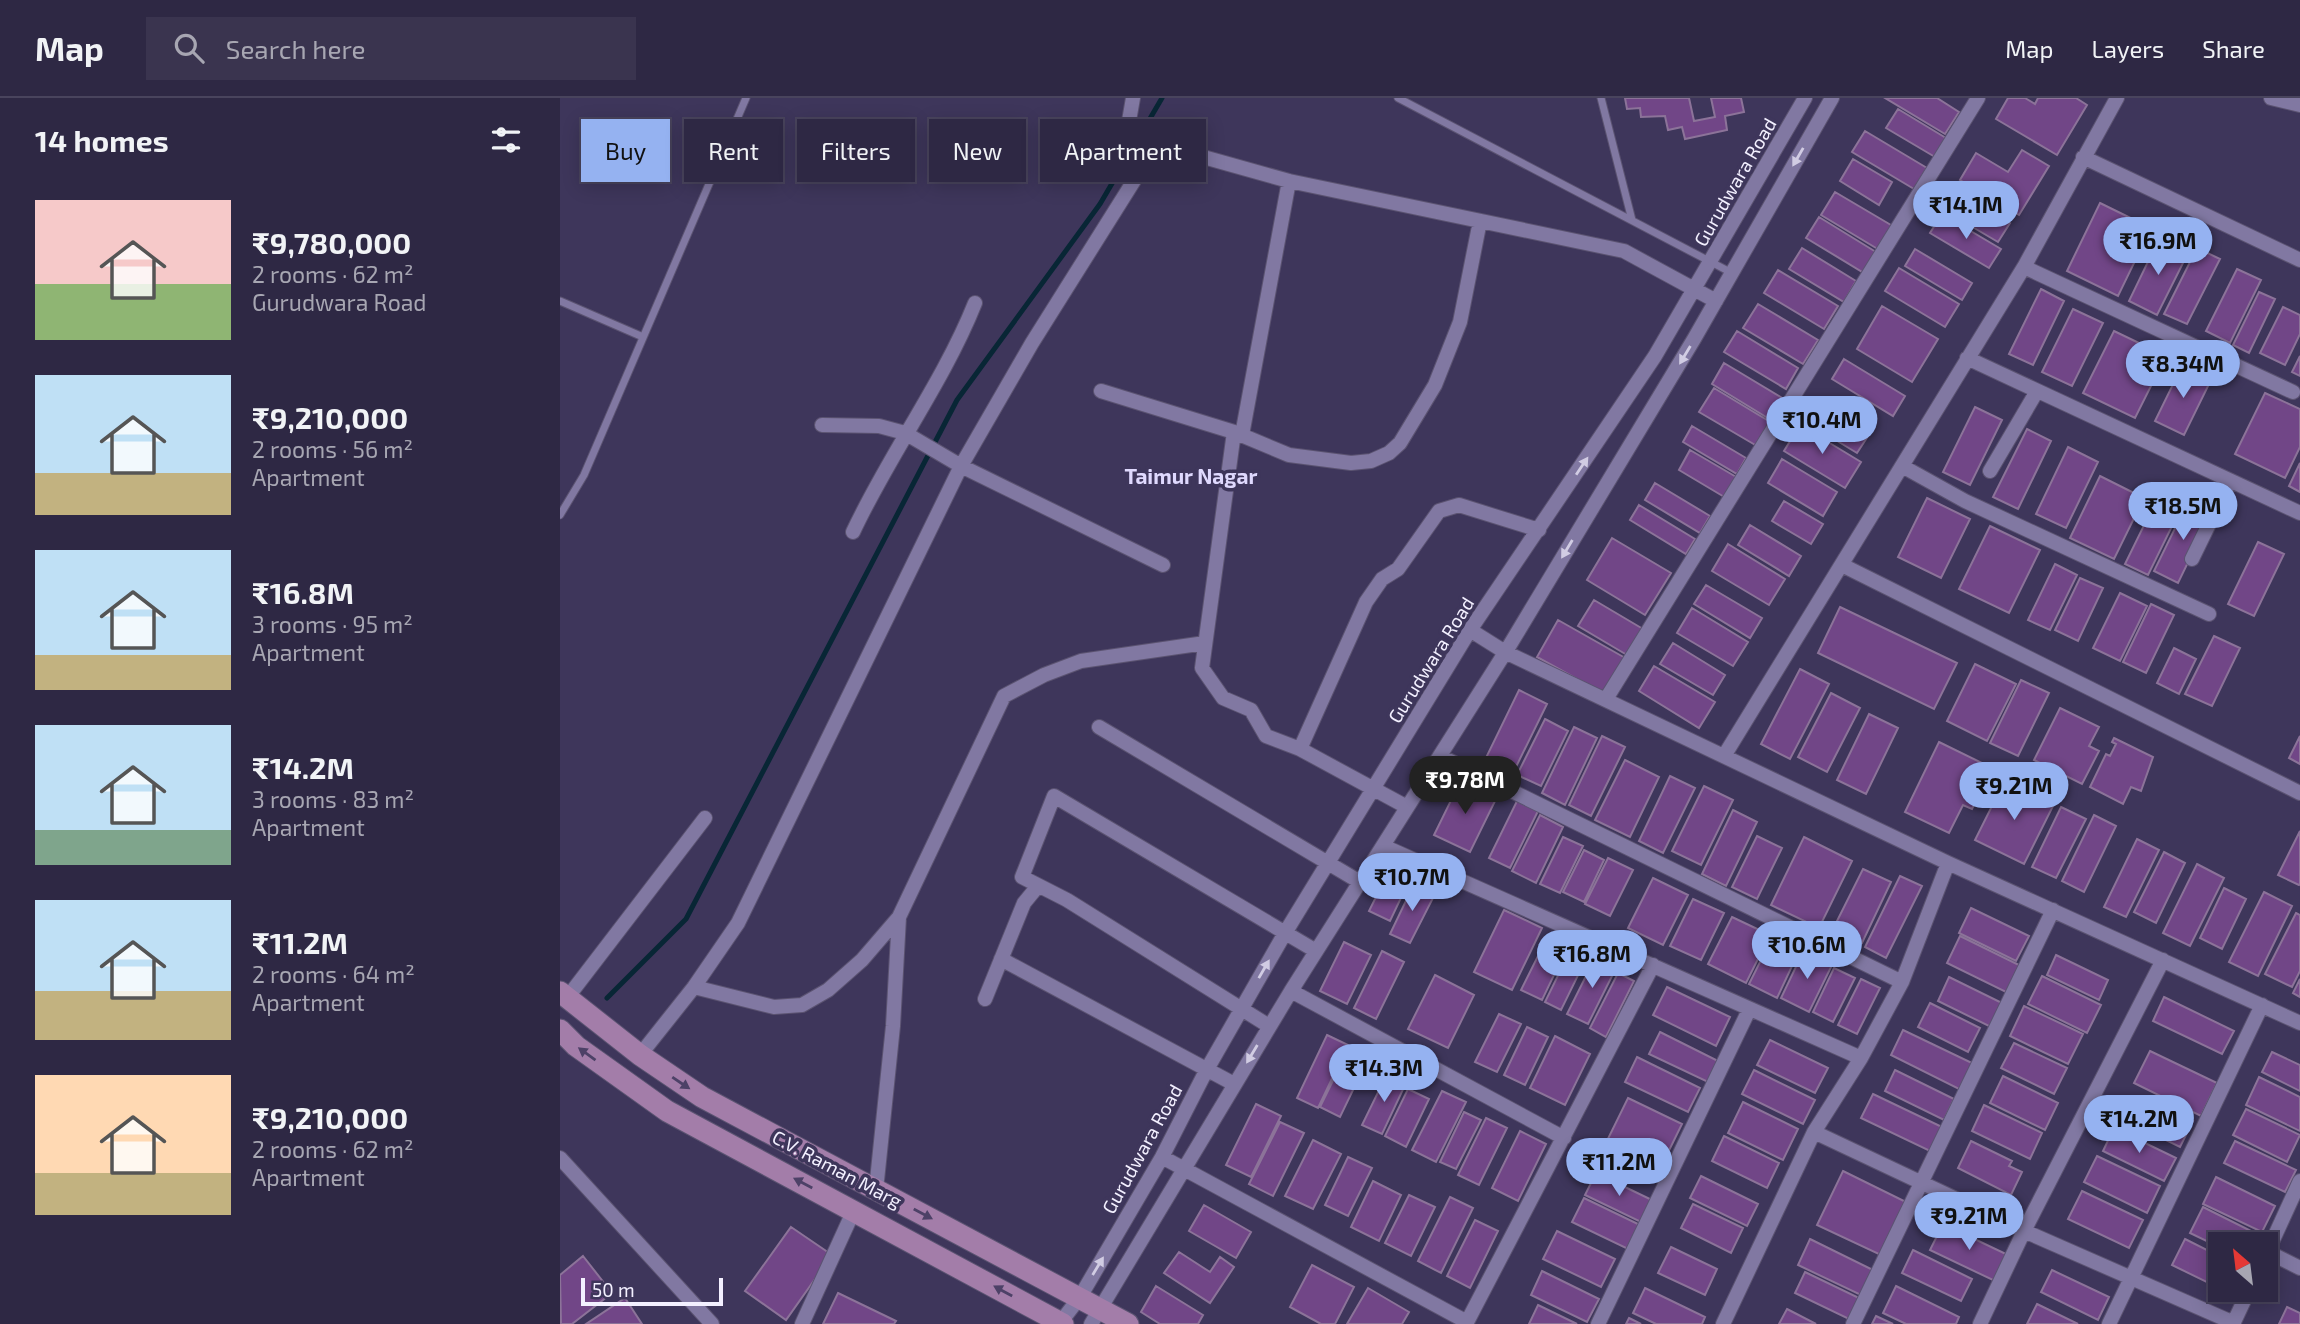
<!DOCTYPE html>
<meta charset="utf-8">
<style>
:root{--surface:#2e2844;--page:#3a344f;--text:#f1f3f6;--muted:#a7a6b2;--line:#49445d;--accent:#95b2f1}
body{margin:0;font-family:"Exo 2",sans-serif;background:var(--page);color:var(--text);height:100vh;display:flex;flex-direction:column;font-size:26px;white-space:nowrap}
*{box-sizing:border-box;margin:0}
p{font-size:23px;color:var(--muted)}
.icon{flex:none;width:38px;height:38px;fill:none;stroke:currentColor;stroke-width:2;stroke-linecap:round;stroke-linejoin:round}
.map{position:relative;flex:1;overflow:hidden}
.drawer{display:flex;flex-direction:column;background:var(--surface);width:560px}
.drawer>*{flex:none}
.top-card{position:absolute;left:21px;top:21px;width:665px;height:63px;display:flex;gap:14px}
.needle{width:46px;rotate:332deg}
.controls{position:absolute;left:1648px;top:1134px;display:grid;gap:14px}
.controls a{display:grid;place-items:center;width:70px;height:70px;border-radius:0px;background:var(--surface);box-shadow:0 4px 18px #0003,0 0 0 2px var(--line);font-size:35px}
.scale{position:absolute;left:21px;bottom:18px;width:142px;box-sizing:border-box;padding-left:7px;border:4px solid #f3f0ff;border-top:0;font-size:19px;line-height:24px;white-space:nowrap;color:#f3f0ff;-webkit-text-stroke:5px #3e365b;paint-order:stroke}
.price{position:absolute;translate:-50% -60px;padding:0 16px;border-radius:24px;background:var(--accent);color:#111;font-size:23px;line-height:46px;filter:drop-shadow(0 2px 4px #0008)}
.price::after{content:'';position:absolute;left:50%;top:42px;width:21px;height:16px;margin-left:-10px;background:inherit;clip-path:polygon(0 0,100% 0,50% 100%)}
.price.active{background:#222;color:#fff}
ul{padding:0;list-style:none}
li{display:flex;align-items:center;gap:21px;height:175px;padding:0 35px}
li span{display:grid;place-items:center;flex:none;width:196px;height:140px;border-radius:0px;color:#555}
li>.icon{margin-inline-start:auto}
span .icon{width:84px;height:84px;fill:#fffc;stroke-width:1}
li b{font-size:30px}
h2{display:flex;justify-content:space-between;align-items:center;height:84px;padding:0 35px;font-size:30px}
.pill{padding:0 24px;border-radius:0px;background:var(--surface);box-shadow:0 4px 18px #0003,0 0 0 2px var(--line);font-size:24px;line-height:63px}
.pill.active{background:var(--accent);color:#111}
header{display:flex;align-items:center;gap:42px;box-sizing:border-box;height:98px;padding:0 35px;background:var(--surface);border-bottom:2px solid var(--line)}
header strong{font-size:33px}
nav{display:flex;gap:38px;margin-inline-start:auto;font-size:24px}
.search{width:490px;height:63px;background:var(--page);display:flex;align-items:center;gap:18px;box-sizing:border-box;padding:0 24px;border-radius:0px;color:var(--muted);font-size:26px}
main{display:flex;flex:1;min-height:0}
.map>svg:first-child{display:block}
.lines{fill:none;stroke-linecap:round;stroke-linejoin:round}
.stream{stroke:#082635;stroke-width:5}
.building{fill:#714687;stroke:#8c7399;stroke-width:2}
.lane-casing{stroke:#5b5371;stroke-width:9}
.street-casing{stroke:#5b5371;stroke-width:16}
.secondary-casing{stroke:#5b5371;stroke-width:23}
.lane{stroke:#8178a2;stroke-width:7}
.street{stroke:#8178a2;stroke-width:14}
.secondary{stroke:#a37da9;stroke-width:21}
.oneway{fill:#d1cce3}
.oneway2{fill:#4d4167}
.labels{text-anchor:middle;stroke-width:7;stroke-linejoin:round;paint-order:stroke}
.street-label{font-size:19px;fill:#f3f0ff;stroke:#3e365b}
.neighbourhood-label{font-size:21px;font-weight:bold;fill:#dfd9fe;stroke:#3e365b}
</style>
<header>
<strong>Map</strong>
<div class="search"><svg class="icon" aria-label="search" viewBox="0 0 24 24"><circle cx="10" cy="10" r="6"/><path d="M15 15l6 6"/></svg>Search here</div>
<nav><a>Map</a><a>Layers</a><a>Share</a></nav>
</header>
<main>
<section class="drawer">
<h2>14 homes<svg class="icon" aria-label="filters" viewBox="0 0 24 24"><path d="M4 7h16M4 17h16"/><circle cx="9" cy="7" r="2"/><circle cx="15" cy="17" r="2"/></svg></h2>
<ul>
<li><span style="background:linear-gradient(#f6c9c9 60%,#8fb573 0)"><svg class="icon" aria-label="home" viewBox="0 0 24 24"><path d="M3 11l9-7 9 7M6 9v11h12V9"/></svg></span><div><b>₹9,780,000</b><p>2 rooms · 62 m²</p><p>Gurudwara Road</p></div></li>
<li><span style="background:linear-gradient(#bfe0f5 70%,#c2b280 0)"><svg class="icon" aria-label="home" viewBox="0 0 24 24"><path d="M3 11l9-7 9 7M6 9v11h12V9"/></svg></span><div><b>₹9,210,000</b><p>2 rooms · 56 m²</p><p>Apartment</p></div></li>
<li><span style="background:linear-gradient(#bfe0f5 75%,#c2b280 0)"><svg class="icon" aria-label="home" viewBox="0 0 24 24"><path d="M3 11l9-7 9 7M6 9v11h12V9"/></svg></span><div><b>₹16.8M</b><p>3 rooms · 95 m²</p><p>Apartment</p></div></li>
<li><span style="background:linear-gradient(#bfe0f5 75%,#7fa58c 0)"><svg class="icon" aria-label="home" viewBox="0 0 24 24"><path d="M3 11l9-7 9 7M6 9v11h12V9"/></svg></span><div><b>₹14.2M</b><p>3 rooms · 83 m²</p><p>Apartment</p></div></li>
<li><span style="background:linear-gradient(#bfe0f5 65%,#c2b280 0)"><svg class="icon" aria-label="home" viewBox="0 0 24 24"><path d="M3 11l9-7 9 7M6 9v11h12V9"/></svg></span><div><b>₹11.2M</b><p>2 rooms · 64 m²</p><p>Apartment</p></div></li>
<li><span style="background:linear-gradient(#ffd9b3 70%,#c2b280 0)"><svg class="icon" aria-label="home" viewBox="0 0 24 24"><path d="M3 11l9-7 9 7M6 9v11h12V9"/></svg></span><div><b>₹9,210,000</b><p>2 rooms · 62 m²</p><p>Apartment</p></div></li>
</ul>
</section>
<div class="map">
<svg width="1740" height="1226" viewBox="0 0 1740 1226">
<rect width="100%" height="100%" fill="#3e365b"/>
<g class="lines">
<path class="stream" d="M47 900 126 821 397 302 540 106 602 0"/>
</g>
<path class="building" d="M1065 0H1129L1134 23 1155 19 1151 0H1181L1184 14 1165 18 1167 32 1125 41 1122 29 1108 32 1105 18 1081 19 1080 10 1067 11Z
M1325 0H1377L1399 14 1385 36Z
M1448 0H1465L1475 6 1478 0H1516L1527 7 1497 57 1436 21Z
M1338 11 1386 40 1375 59 1326 30Z
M1305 33 1367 70 1354 91 1292 54Z
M1462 52 1489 68 1459 117 1400 82 1416 55 1448 74Z
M1293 61 1332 84 1319 107 1280 83Z
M1394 91 1450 125 1438 144 1382 111Z
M1275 94 1336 130 1321 153 1261 117Z
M1540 105 1591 130 1558 198 1507 173Z
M1382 116 1441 151 1429 170 1370 135Z
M1259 119 1316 154 1304 175 1246 140Z
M1599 141 1628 155 1597 217 1569 203Z
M1242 150 1296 183 1284 204 1229 171Z
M1637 150 1660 161 1627 226 1604 216Z
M1355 151 1412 185 1402 202 1345 168Z
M1339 170 1399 206 1385 229 1325 193Z
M1677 171 1701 182 1670 245 1646 233Z
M1218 172 1278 208 1264 231 1204 195Z
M1481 191 1504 203 1473 267 1449 256Z
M1699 194 1715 201 1689 255 1673 247Z
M1198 206 1258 242 1243 266 1183 230Z
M1322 208 1378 241 1352 284 1297 251Z
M1723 209 1740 217V236L1725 267 1700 255Z
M1513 211 1543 225 1512 288 1482 274Z
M1177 233 1238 270 1226 291 1164 254Z
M1554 233 1606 258 1575 320 1523 295Z
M1740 258V278L1732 274Z
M1284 261 1345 298 1333 318 1272 281Z
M1164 265 1224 301 1211 322 1152 286Z
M1622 268 1651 282 1624 337 1595 323Z
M1154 290 1212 325 1197 348 1139 314Z
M1705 295 1740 311V349L1725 380 1675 356Z
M1259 304 1310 335 1297 355 1246 324Z
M1415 309 1442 322 1410 387 1383 374Z
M1240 327 1301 364 1285 390 1224 353Z
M1132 328 1186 360 1177 376 1123 344Z
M1467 331 1491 343 1458 411 1433 399Z
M1508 349 1538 364 1506 430 1476 416Z
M1130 352 1178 380 1166 400 1119 372Z
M1222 361 1277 394 1263 418 1208 385Z
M1740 365V394L1729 388Z
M1540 378 1584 400 1554 461 1510 440Z
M1095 385 1150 418 1140 435 1085 402Z
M1367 400 1410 421 1381 480 1338 459Z
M1224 403 1263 426 1251 446 1212 423Z
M1628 404 1652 415 1618 485 1594 473Z
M1079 407 1135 441 1126 456 1070 422Z
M1594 407 1617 418 1588 477 1565 466Z
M1190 427 1241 458 1229 478 1178 447Z
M1430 428 1480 452 1449 515 1399 491Z
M1052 440 1111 475 1085 517 1027 482Z
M1698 444 1724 456 1694 518 1668 506Z
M1168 446 1225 481 1209 507 1152 473Z
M1495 466 1517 477 1490 532 1468 522Z
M1520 480 1543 490 1518 543 1495 532Z
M1146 487 1202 520 1190 540 1134 506Z
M1560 495 1587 508 1560 563 1533 550Z
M1034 502 1083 531 1067 557 1018 528Z
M1591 506 1614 517 1586 575 1563 564Z
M1280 509 1397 565 1374 611 1258 555Z
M1132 510 1188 544 1173 568 1117 535Z
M998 522 1067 561 1046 597 977 559Z
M1654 538 1680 550 1652 608 1625 596Z
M1113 545 1165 577 1153 597 1100 566Z
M1614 550 1636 561 1619 596 1597 585Z
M1415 566 1456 586 1427 643 1387 623Z
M1094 568 1155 604 1139 630 1079 593Z
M1240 571 1269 586 1230 661 1201 646Z
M1461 582 1489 595 1458 658 1430 645Z
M959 592 987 606 951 679 923 666Z
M1271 595 1300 610 1267 674 1238 659Z
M1500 610 1539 629 1529 648 1539 653 1522 686 1474 662Z
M1309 616 1338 630 1306 696 1277 682Z
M985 621 1008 633 981 688 957 677Z
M1014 629 1037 640 1005 707 982 695Z
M1042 638 1065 649 1031 718 1009 707Z
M1740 638V666L1729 660Z
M1554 640 1593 659 1581 693 1571 689 1563 706 1530 689 1546 656 1550 658 1556 646 1552 644Z
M1379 644 1426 667 1419 682 1425 685 1412 711 1403 707 1389 735 1345 714Z
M1065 662 1099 679 1070 739 1035 722Z
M1110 678 1135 690 1103 755 1079 743Z
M901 682 937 699 910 754 874 737Z
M1445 682 1494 706 1464 766 1415 742Z
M1144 688 1173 702 1141 767 1112 753Z
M957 703 978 713 950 770 929 760Z
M1501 709 1526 721 1496 780 1472 769Z
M1173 712 1197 724 1166 788 1142 776Z
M980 717 1003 729 976 785 952 773Z
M1534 717 1556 728 1524 794 1502 783Z
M1740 733V786L1739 787 1718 777Z
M1197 738 1222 750 1197 801 1172 789Z
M1003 739 1023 748 1000 795 980 786Z
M1244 739 1292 763 1259 830 1211 807Z
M1577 741 1599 752 1566 819 1544 809Z
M1024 752 1044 762 1024 804 1003 794Z
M1604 754 1625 765 1596 825 1574 814Z
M1048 760 1073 772 1050 818 1025 806Z
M1637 766 1664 780 1630 848 1603 835Z
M1303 771 1331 784 1302 845 1273 831Z
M829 773 849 783 830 823 809 813Z
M1340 778 1362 788 1326 860 1305 849Z
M1093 780 1128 797 1103 847 1068 830Z
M854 786 875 796 850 845 830 836Z
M1664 790 1686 801 1662 851 1640 840Z
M1704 794 1732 808 1698 878 1669 864Z
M1133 801 1164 815 1141 862 1110 848Z
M1411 810 1469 838 1456 863 1399 835Z
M944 812 982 830 952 892 914 874Z
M1736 815 1740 817V873L1732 889 1705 876Z
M1172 819 1210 837 1186 885 1148 866Z
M1213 838 1240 851 1217 900 1189 886Z
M1400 838 1461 868 1448 895 1387 865Z
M986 842 1006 852 982 902 961 892Z
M784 844 811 857 787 906 760 893Z
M1011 851 1027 859 1001 912 985 904Z
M1244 852 1273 865 1249 914 1221 900Z
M822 853 844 864 816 921 794 910Z
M1496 857 1548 882 1539 902 1487 877Z
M1036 858 1057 868 1028 926 1007 916Z
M1274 870 1295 880 1273 924 1253 914Z
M1058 875 1074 883 1046 939 1030 930Z
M875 877 914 897 888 950 848 931Z
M1482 878 1541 907 1527 935 1468 906Z
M1389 879 1444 906 1433 930 1378 903Z
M1301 881 1320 890 1297 936 1278 927Z
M1740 881V899L1733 895Z
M1107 889 1170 919 1156 948 1093 917Z
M1604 899 1674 933 1662 956 1593 923Z
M1370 905 1420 930 1408 954 1358 929Z
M1464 908 1523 936 1508 966 1450 938Z
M939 916 961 926 937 974 915 964Z
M967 929 988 939 965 987 944 977Z
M1343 932 1414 966 1401 992 1331 957Z
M1100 934 1158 963 1148 984 1089 956Z
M767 937 788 947 758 1010 737 1000Z
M995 938 1030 956 1005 1007 970 990Z
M1210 942 1268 970 1255 995 1197 967Z
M1454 945 1507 970 1494 996 1441 970Z
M788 952 808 961 780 1019 760 1009Z
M1590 953 1657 985 1641 1018 1574 985Z
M1712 954 1740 967V993L1702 974Z
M1077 959 1140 990 1128 1014 1065 984Z
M1194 972 1255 1002 1243 1026 1182 996Z
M1335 972 1394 1001 1384 1022 1325 993Z
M827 976 846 985 822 1036 802 1027Z
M1443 978 1498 1005 1485 1032 1430 1005Z
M1699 979 1740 999V1033L1686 1007Z
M848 991 869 1001 846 1049 825 1038Z
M882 993 906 1004 876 1064 852 1052Z
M1313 996 1382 1029 1370 1053 1301 1020Z
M1068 1000 1122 1026 1094 1083 1040 1057Z
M1586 1000 1633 1023 1620 1049 1573 1026Z
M1183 1004 1238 1031 1223 1062 1168 1035Z
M696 1006 721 1018 691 1079 666 1067Z
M1424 1007 1482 1035 1470 1061 1412 1033Z
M1686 1011 1740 1037 1727 1064 1673 1037Z
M904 1014 921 1022 896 1071 880 1064Z
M926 1020 947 1030 919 1087 898 1077Z
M720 1024 744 1035 713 1098 689 1086Z
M1554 1030 1616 1060 1604 1083 1543 1053Z
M960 1033 986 1046 958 1103 932 1090Z
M1164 1038 1219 1065 1207 1090 1152 1063Z
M753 1042 781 1056 753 1111 725 1098Z
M1411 1043 1452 1063 1449 1068 1462 1074 1451 1097 1398 1070Z
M1675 1043 1736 1072 1725 1094 1664 1065Z
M1537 1058 1600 1088 1587 1115 1524 1084Z
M788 1059 812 1070 788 1118 765 1107Z
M1283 1073 1348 1105 1323 1158 1257 1127Z
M1036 1075 1094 1103 1083 1125 1025 1097Z
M1141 1078 1198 1106 1187 1128 1130 1100Z
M1656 1079 1715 1108 1702 1134 1643 1106Z
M813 1083 841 1097 819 1143 791 1129Z
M1522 1093 1583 1122 1569 1150 1508 1121Z
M849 1097 875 1109 851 1158 825 1145Z
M890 1099 913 1110 881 1175 858 1163Z
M1024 1100 1080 1127 1068 1151 1012 1124Z
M1133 1106 1183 1130 1171 1155 1121 1130Z
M644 1107 691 1134 676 1160 629 1133Z
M1643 1109 1695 1135 1690 1146H1661V1150L1630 1135Z
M915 1122 938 1133 910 1190 887 1178Z
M1383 1126 1448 1157 1435 1183 1370 1152Z
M231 1129 272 1157 226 1222 185 1193Z
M997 1133 1055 1161 1041 1189 983 1161Z
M1250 1141 1315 1173 1303 1198 1238 1167Z
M1625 1141 1661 1159V1191L1612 1167Z
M1111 1149 1157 1171 1145 1197 1098 1175Z
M1353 1152 1412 1181 1401 1203 1342 1175Z
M619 1154 650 1174 660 1159 674 1169 650 1205 604 1175Z
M23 1158 52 1195 12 1226H1L0 1177Z
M752 1167 794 1189 775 1226H761L730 1209Z
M1492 1172 1549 1199 1538 1222 1481 1194Z
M982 1173 1039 1201 1027 1224 971 1197Z
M1245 1174 1301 1201 1291 1222 1235 1195Z
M596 1188 643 1217 638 1226H600L581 1214Z
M1336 1188 1399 1219 1396 1226H1346L1323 1215Z
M808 1190 849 1214 842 1226H787Z
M1085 1190 1145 1219 1142 1226H1096L1073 1215Z
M278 1195 336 1223 334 1226H263Z
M65 1200 82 1226H26Z
M1477 1206 1518 1226H1467Z
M978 1207 1017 1226H969Z
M1727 1209 1740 1215V1226H1719Z
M1227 1211 1256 1226H1219Z
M1316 1218 1333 1226H1312Z
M1069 1220 1081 1226H1066Z"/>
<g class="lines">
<g class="lane-casing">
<path id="lane" d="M838 0 1172 175
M1041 0 1072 122
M0 203 83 239
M0 417 24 377 186 0"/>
</g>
<g class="street-casing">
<path id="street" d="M1711 0 1740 7
M569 23 583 30 597 46 729 83 1064 153 1156 203
M1523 59 1740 162
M518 71 569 23 573 0
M1464 169 1733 294
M1407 260 1740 415
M541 293 674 334 729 357 791 365 811 363 829 355 840 345 875 287 900 224 920 123
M262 327 319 328 345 335 401 368 603 467
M674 334 642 570 663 600 691 612 706 638 740 651 847 709
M682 337 729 83
M1342 368 1405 403 1649 516
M1430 373 1477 293
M293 434C330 355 383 285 415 205
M1632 461 1670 383
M1282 467 1740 695
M910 532 945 554 1388 765 1740 925
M1046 601 1418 0
M539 629 800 784
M740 651 806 504 822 481 838 471 879 413 899 407 979 432
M880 658 1342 884
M1164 658 1464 169 1557 0
M823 748 1301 960
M441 861 674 986
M134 889 214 909 242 907 268 892 302 862 339 819 444 598 484 577 521 563 645 545
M731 893 1004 1040
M7 900 145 720
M425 901 464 805 478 788
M709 928 507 802 462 779 494 698 756 853
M80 957 134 889 178 825 401 368 472 245 597 46
M1254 1034 1464 1133 1674 1225
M602 1059 907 1224
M0 1060 152 1226
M316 1092 333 928 339 819
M1708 1154 1740 1170
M1706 1157 1740 1083
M500 1225 520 1199 602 1059 646 973 725 835 910 532 1095 258 1245 0
M242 1226 294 1112
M531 1226 731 893 948 550 1134 241 1272 0
M906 1226 1093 867
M1038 1226 1189 912
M1163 1226 1254 1034 1301 960 1342 884 1388 765
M1293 1226 1493 812
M1420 1226 1464 1133 1603 862
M1549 1226 1702 907
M1673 1226 1689 1192"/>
</g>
<g class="secondary-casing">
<path id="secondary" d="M0 894 80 957 142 999 568 1226
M0 932 16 948 107 1013 503 1226"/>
</g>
<use href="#lane" class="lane"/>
<use href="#street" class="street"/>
<use href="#secondary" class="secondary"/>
</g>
<defs><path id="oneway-solid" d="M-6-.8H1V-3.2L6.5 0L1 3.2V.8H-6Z" transform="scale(1.75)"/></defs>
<g class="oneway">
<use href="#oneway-solid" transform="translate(1238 59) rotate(120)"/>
<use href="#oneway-solid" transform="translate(1125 257) rotate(121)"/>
<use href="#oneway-solid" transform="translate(1022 368) rotate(-56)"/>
<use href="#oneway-solid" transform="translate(1007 451) rotate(121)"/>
<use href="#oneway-solid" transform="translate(704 871) rotate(-60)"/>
<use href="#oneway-solid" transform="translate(692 956) rotate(121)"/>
<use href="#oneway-solid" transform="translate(538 1168) rotate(-59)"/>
</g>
<g class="oneway2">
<use href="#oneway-solid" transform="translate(27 956) rotate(-144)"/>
<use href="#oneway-solid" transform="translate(121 985) rotate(34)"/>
<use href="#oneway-solid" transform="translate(243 1085) rotate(-152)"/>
<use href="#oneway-solid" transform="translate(363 1116) rotate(28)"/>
<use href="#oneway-solid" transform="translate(443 1193) rotate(-151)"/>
</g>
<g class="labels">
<g class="street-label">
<text transform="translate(1175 84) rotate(-60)" y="7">Gurudwara Road</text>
<text transform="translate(871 562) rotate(-58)" y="7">Gurudwara Road</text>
<text transform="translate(582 1051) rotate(-61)" y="7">Gurudwara Road</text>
<text transform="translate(277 1071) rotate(28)" y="7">C.V. Raman Marg</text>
</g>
<g class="neighbourhood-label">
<text x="631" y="386">Taimur Nagar</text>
</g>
</g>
</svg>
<div class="controls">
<a><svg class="needle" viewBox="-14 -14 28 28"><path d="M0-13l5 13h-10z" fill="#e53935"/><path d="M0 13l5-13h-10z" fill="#a7a6b2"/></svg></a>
</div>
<div class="scale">50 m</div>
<b class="price" style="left:1406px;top:143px">₹14.1M</b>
<b class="price" style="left:1598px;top:179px">₹16.9M</b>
<b class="price" style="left:1623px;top:302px">₹8.34M</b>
<b class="price" style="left:1262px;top:358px">₹10.4M</b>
<b class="price" style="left:1623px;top:444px">₹18.5M</b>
<b class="price active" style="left:905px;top:718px">₹9.78M</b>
<b class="price" style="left:1454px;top:724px">₹9.21M</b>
<b class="price" style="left:852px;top:815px">₹10.7M</b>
<b class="price" style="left:1247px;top:883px">₹10.6M</b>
<b class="price" style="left:1032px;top:892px">₹16.8M</b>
<b class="price" style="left:824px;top:1006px">₹14.3M</b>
<b class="price" style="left:1579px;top:1057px">₹14.2M</b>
<b class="price" style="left:1059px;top:1100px">₹11.2M</b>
<b class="price" style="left:1409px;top:1154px">₹9.21M</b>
<div class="top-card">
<a class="pill active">Buy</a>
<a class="pill">Rent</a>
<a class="pill">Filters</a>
<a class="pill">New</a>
<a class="pill">Apartment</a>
</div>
</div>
</main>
